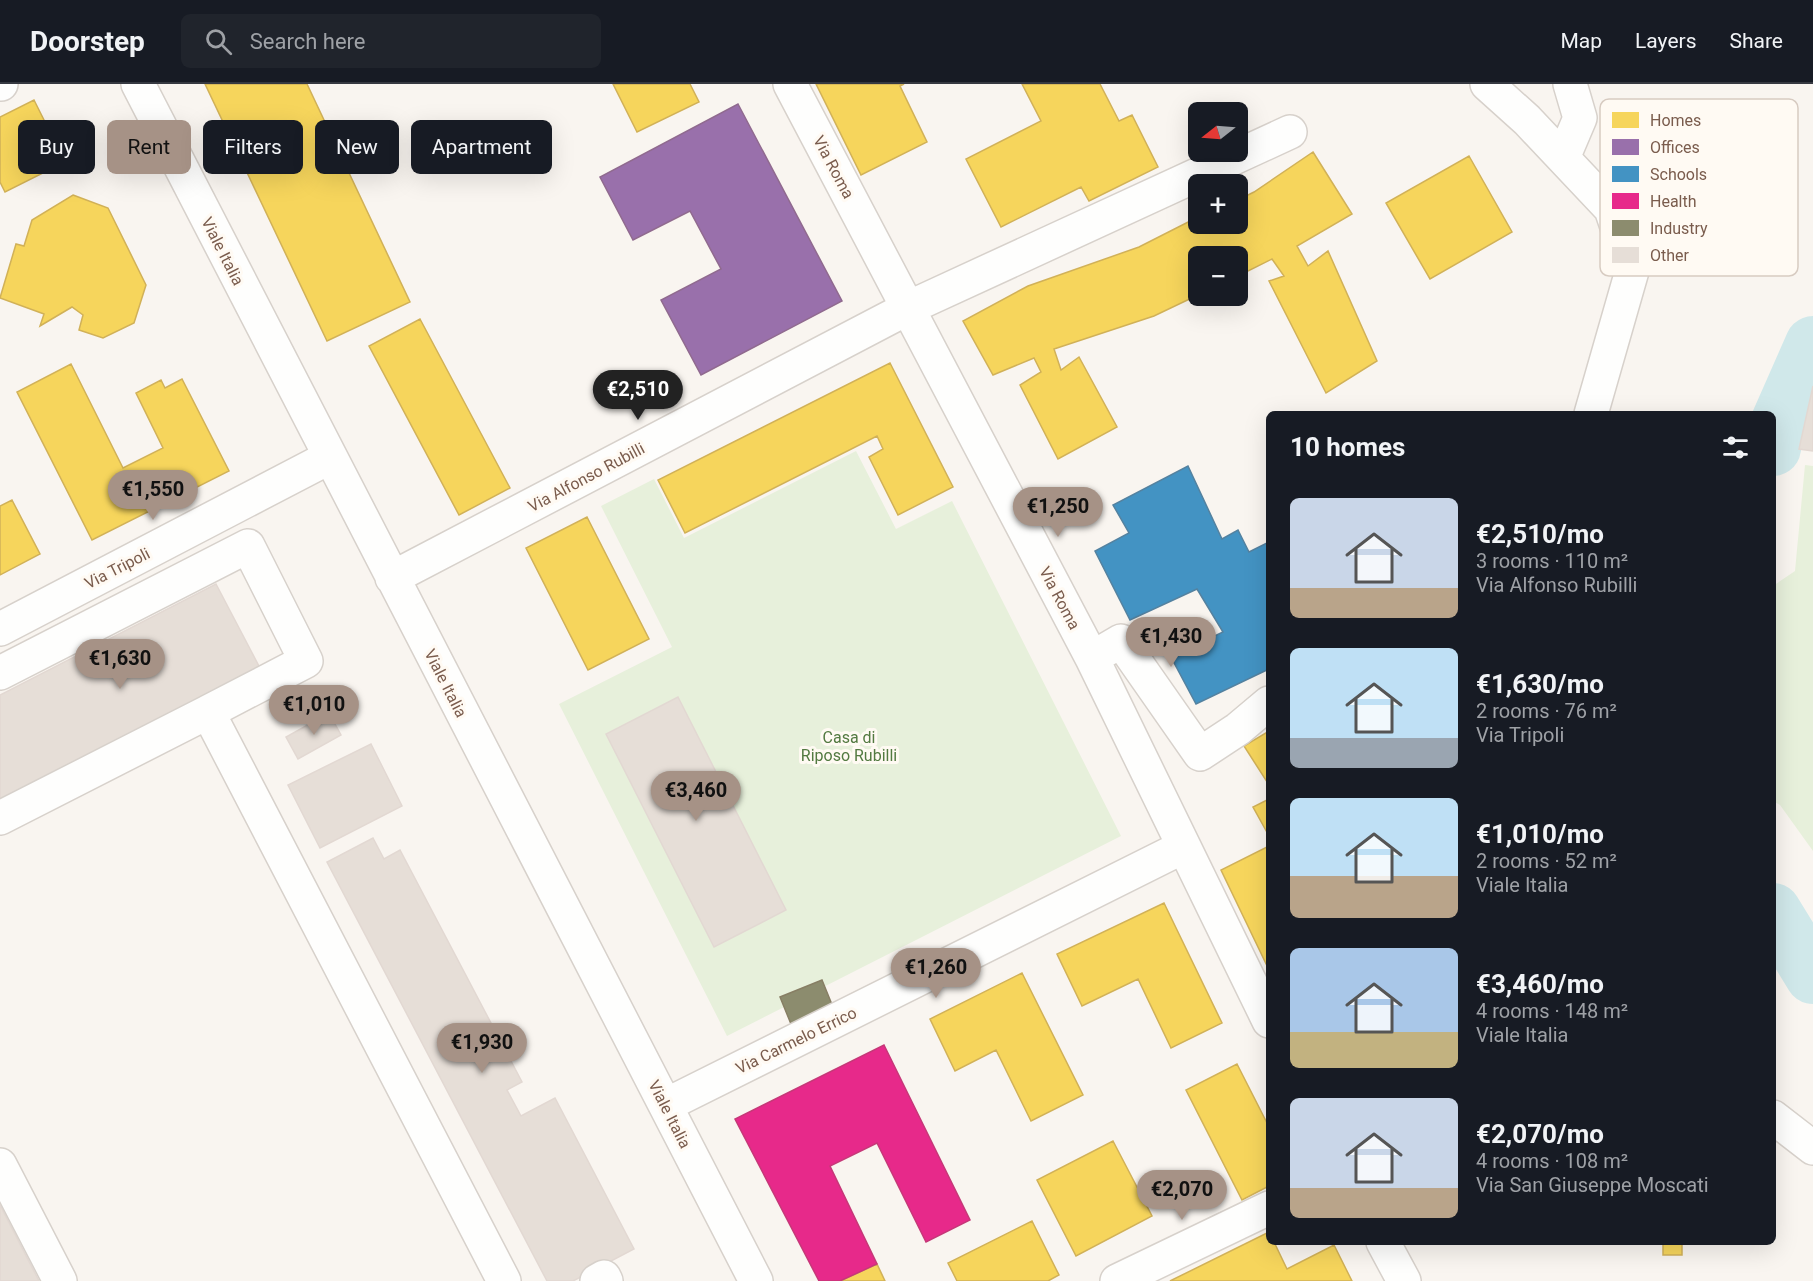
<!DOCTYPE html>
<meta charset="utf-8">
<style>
:root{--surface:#171b24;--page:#20242c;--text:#f1f3f6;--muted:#9ea1a6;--line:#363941;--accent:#a69286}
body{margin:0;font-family:Roboto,sans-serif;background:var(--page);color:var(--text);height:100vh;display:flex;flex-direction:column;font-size:22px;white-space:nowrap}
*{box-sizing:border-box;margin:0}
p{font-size:20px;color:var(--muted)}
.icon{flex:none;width:33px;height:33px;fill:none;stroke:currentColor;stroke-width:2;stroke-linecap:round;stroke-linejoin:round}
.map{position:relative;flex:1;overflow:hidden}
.details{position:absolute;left:1266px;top:327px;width:510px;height:834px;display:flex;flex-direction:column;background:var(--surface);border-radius:9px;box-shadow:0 6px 24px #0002}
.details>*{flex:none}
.top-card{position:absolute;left:18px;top:36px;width:570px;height:54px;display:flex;gap:12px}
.needle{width:39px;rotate:253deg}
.buttons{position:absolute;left:1188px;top:18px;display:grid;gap:12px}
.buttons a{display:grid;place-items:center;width:60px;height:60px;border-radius:9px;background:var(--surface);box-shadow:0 6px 24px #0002;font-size:30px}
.price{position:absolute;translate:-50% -51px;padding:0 14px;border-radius:21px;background:var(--accent);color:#111;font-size:20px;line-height:39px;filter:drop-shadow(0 2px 3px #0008)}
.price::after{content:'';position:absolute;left:50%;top:36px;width:18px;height:14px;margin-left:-9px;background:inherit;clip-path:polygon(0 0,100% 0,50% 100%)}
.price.on{background:#222;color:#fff}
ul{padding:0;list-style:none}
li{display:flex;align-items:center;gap:18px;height:150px;padding:0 24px}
li span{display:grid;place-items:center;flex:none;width:168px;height:120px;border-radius:9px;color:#555}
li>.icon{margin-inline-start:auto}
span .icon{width:72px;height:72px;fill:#fffc;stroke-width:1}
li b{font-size:26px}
h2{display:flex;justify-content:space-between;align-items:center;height:72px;padding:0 24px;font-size:26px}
.pill{padding:0 21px;border-radius:9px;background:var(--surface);box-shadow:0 6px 24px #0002;font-size:21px;line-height:54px}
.pill.on{background:var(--accent);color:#111}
header{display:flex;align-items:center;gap:36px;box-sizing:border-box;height:84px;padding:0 30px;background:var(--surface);border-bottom:2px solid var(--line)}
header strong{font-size:28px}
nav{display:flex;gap:33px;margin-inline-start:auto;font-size:21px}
.search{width:420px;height:54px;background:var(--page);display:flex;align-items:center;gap:15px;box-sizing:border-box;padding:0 21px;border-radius:9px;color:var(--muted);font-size:22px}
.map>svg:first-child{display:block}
.green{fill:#e7f0db}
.homes{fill:#f6d55c;stroke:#d1b158;stroke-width:1.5}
.offices{fill:#9970ab;stroke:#906a8f;stroke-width:1.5}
.schools{fill:#4393c3;stroke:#5482a0;stroke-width:1.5}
.health{fill:#e7298a;stroke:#c63878;stroke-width:1.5}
.industry{fill:#8c8c6e;stroke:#877e64;stroke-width:1.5}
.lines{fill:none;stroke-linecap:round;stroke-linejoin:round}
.river{stroke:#d0e8ea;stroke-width:56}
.building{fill:#e6ded7;stroke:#e2d8d2;stroke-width:1.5}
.minor-casing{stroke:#d7d1cb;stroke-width:36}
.minor{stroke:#fefefd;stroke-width:33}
.labels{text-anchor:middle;stroke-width:6;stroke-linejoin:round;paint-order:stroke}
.street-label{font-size:16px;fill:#7a5c4d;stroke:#fffaf3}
.park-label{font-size:16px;fill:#537a41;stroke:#fffaf3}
.key{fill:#fffaf3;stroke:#d7cbc1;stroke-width:1.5}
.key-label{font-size:16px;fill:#7a5c4d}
</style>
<header>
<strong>Doorstep</strong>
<div class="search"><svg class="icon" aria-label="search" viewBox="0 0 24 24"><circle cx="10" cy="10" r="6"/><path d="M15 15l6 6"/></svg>Search here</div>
<nav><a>Map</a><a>Layers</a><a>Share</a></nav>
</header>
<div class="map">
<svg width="1813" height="1197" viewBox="0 0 1813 1197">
<rect width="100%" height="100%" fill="#f9f5f0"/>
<path class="green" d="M856 367 896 445 952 417 1121 752 727 952 559 620 672 563 601 422 654 395 684 454Z
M1805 381 1813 382V767L1780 721 1773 717V502L1795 487Z"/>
<path class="homes" d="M205 0H307L410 218 327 257Z
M613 0H690L699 18 637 48Z
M816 0H904L900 2 927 58 861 91Z
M1022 0H1100L1119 37 1132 31 1158 83 1089 117 1081 103 1001 143 966 75 1041 37Z
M34 16 65 78 5 108 0 98V33Z
M1313 68 1352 130 1297 162 1308 182 1328 167 1377 277 1326 309 1269 197 1284 192 1272 175 1238 192V172H1198V211L1154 232 1054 265 1061 286 1079 273 1117 343 1058 375 1020 301 1041 288 1034 274 993 291 963 237 1028 202 1139 163 1198 133V140H1238V116L1254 108Z
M1469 72 1512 148 1430 195 1386 119Z
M73 111 108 124 146 201 134 239 103 254 79 246 83 231 72 223 40 242 44 230 0 214 16 160 24 162 32 136Z
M420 235 510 404 459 431 369 262Z
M890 279 953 403 898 431 869 373 883 365 877 352 685 449 658 396Z
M71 280 123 384 163 364 136 309 161 296 165 304 182 295 229 387 92 456 17 308Z
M12 416 40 470 0 491V422Z
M587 433 649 555 588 586 526 464Z
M1269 647V701L1244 662Z
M1269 715V752L1253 723Z
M1269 762V886L1221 786Z
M1164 819 1222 939 1171 964 1138 895 1082 922 1057 870Z
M1022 889 1083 1011 1031 1037 996 966 955 987 930 935Z
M1237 980 1269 1043V1102L1242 1116 1186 1006Z
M1113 1057 1152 1132 1076 1172 1037 1096Z
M1032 1137 1059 1191 1048 1197H957L948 1179Z
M1269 1148V1158H1274L1287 1185 1334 1161 1352 1197H1170Z
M1663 1158H1682V1171H1663Z
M877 1180 885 1197H840Z"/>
<path class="offices" d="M738 20 842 217 701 291 661 216 721 185 690 127 633 156 600 93Z"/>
<path class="schools" d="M1188 382 1222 455 1238 446 1249 468 1269 458V585L1196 620 1171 573 1223 548 1197 505 1130 536 1095 467 1129 449 1113 421Z"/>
<path class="health" d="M884 961 970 1136 926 1158 877 1059 830 1082 877 1180 840 1197H819L735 1035Z"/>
<path class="industry" d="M822 896 833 923 791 940 780 913Z"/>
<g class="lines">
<path class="river" d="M1773 364 1776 344 1813 260
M1773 827 1813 892"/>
</g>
<path class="building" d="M1813 302V367L1799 365Z
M216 500 261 586 0 720V611Z
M678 613 786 826 714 863 606 650Z
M329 629 341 651 298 675 286 653Z
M371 660 402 722 320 764 288 701Z
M373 754 384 775 400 766 522 998 507 1006 521 1032 555 1014 634 1165 573 1197H547L327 778Z
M0 1121 39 1197H0Z"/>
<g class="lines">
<g class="minor-casing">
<path id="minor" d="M0 0H1
M138 0 756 1197
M790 0 1092 574 1269 937
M1487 0 1527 36 1611 125 1632 187 1591 330
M1563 74 1580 34 1570 0
M392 494 908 224 1290 48
M0 545 330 373
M1092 574 1121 557 1200 670 1238 645 1269 619
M0 589 248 462 306 577 208 628
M0 734 208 628 504 1197
M666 1021 1183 763
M1773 1033 1813 1064
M0 1081 60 1197
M1383 1158 1404 1197
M597 1197 604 1193 606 1197
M1117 1197 1269 1124"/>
</g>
<use href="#minor" class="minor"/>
</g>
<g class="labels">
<g class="street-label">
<text transform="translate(834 83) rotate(62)" y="6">Via Roma</text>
<text transform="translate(223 167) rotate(63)" y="6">Viale Italia</text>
<text transform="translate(586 393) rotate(-28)" y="6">Via Alfonso Rubilli</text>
<text transform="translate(117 484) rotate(-27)" y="6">Via Tripoli</text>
<text transform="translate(1060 514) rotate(62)" y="6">Via Roma</text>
<text transform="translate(446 599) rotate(63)" y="6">Viale Italia</text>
<text transform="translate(796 956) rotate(-26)" y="6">Via Carmelo Errico</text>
<text transform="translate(670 1030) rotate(63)" y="6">Viale Italia</text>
</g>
<g class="park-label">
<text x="849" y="659">Casa di<tspan x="849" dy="18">Riposo Rubilli</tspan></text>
</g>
</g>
<rect x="1600" y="15" width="198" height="177" rx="9" class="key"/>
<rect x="1612" y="28" width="27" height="16" fill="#f6d55c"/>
<rect x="1612" y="55" width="27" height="16" fill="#9970ab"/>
<rect x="1612" y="82" width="27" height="16" fill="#4393c3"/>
<rect x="1612" y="109" width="27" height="16" fill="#e7298a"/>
<rect x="1612" y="136" width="27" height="16" fill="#8c8c6e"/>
<rect x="1612" y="163" width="27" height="16" fill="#e6ded7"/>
<g class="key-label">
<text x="1650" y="42">Homes</text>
<text x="1650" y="69">Offices</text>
<text x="1650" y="96">Schools</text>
<text x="1650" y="123">Health</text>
<text x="1650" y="150">Industry</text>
<text x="1650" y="177">Other</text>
</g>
</svg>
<div class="buttons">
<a><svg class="needle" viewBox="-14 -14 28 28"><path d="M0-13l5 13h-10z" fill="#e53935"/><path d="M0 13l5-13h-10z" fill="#9ea1a6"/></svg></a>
<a>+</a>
<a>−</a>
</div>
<b class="price on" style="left:638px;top:337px">€2,510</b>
<b class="price" style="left:153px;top:437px">€1,550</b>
<b class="price" style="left:1058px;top:454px">€1,250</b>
<b class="price" style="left:1171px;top:584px">€1,430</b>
<b class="price" style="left:120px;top:606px">€1,630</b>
<b class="price" style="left:314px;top:652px">€1,010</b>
<b class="price" style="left:696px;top:738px">€3,460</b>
<b class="price" style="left:936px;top:915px">€1,260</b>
<b class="price" style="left:482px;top:990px">€1,930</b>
<b class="price" style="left:1182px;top:1137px">€2,070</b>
<div class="top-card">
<a class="pill">Buy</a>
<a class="pill on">Rent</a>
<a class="pill">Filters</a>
<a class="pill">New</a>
<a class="pill">Apartment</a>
</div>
<section class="details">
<h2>10 homes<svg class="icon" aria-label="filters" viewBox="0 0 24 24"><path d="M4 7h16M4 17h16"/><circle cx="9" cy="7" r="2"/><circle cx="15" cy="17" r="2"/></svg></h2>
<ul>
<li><span style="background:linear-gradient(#c9d6e8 75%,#b9a48a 0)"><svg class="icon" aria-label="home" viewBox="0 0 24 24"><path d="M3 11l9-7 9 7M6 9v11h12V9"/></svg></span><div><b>€2,510/mo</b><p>3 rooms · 110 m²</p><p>Via Alfonso Rubilli</p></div></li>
<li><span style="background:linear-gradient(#bfe0f5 75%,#9aa5b1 0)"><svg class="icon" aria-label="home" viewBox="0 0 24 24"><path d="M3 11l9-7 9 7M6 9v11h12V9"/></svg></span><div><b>€1,630/mo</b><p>2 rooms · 76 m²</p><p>Via Tripoli</p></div></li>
<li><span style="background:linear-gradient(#bfe0f5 65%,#b9a48a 0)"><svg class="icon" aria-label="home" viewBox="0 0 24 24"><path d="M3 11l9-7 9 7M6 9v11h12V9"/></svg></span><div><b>€1,010/mo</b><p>2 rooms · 52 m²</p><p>Viale Italia</p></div></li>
<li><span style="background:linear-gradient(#a9c7e8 70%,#c2b280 0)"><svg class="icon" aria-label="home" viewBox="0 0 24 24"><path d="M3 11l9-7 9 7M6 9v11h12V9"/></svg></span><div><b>€3,460/mo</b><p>4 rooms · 148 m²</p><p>Viale Italia</p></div></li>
<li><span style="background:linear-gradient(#c9d6e8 75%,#b9a48a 0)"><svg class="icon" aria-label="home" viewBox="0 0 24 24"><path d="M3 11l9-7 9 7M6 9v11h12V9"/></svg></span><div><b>€2,070/mo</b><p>4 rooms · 108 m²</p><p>Via San Giuseppe Moscati</p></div></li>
</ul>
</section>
</div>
